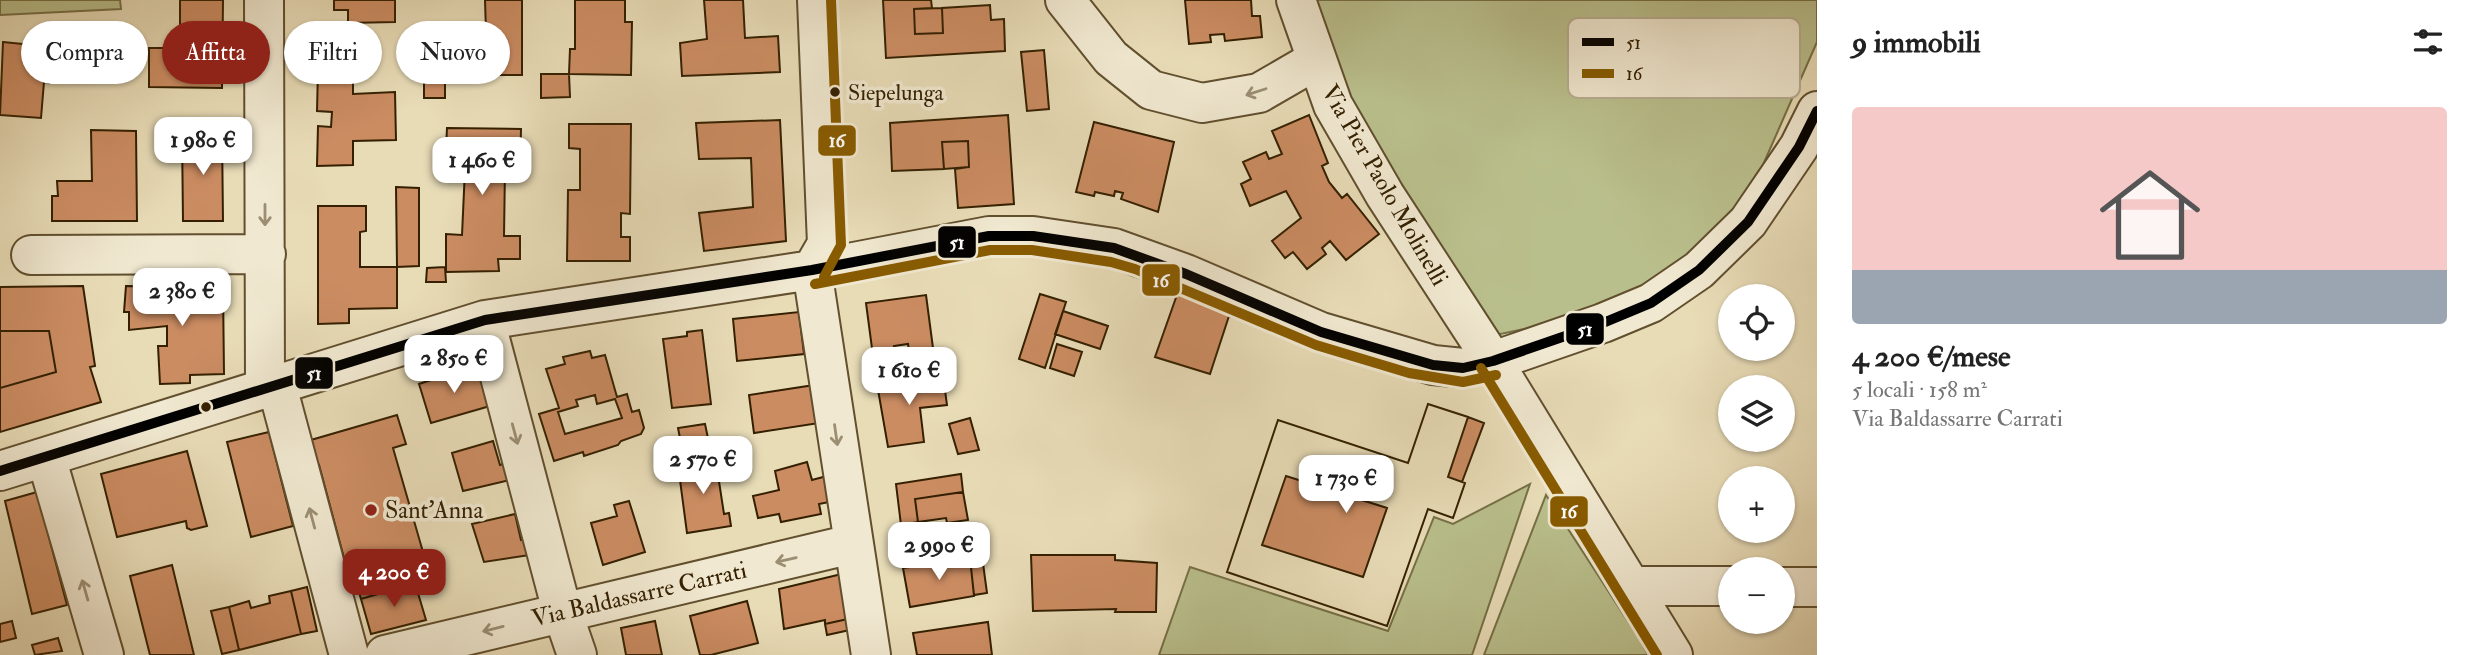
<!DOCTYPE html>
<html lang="it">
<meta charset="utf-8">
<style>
:root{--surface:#fff;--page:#f2f2f2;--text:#222;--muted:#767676;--accent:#8f2418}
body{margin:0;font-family:"IM FELL Double Pica",serif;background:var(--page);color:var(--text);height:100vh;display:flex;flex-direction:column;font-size:26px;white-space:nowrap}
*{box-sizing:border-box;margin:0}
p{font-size:23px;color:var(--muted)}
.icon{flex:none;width:38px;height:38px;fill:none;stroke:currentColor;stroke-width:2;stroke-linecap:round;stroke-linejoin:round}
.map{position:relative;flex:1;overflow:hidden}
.panel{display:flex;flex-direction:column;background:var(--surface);width:665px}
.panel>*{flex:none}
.guide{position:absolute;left:21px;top:21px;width:665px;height:63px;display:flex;gap:14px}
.controls{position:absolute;left:1718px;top:284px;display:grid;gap:14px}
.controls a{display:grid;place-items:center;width:77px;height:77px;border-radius:50%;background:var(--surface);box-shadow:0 2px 5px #0004;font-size:35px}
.price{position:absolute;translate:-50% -60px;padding:0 16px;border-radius:14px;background:#fff;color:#222;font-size:23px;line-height:46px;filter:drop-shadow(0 2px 4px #0008)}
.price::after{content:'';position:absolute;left:50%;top:42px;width:21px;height:16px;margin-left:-10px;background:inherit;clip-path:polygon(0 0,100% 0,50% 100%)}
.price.active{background:var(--accent);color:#fff}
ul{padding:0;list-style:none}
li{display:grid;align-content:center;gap:14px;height:371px;padding:0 35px}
li span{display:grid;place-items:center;height:217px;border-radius:7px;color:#555}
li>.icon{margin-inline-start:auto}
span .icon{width:126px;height:126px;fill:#fffc;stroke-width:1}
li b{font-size:30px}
h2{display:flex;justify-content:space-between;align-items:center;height:84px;padding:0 35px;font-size:30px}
.tag{padding:0 24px;border-radius:32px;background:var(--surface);box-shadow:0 2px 5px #0004;font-size:24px;line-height:63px}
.tag.active{background:var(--accent);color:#fff}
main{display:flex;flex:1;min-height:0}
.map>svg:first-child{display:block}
.green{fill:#b9bf8c;stroke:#767046;stroke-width:2}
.building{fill:#cb8c62;stroke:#342001;stroke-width:2;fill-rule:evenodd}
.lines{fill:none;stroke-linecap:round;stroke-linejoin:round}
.minor-casing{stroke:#614f2e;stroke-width:42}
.minor{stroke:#f0e8d0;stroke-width:38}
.bus-1-casing{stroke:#f0e8d0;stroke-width:16}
.bus-2-casing{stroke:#f0e8d0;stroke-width:16}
.bus-1{stroke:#000;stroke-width:10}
.bus-2{stroke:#885b00;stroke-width:10}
.oneway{stroke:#9b8e73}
.bus-dot{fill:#342001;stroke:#f0e8d0;stroke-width:2.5}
.poi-dot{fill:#8f2418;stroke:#f0e8d0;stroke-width:2.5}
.labels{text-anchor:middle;stroke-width:7;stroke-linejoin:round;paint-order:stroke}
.bus-label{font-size:22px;fill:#342001;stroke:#f0e8d0;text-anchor:start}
.street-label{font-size:24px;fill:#342001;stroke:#f0e8d0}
.poi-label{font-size:24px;fill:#342001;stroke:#f0e8d0;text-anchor:start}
.key{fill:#f0e8d0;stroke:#b8ac92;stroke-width:2}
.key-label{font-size:19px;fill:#342001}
.line-badge{stroke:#f0e8d0;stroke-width:2.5}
.badge-label{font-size:19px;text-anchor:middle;font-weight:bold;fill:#fff}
</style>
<main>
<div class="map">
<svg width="1817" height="655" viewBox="0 0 1817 655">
<rect width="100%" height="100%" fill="#e8dcb7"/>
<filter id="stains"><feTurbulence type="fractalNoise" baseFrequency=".00286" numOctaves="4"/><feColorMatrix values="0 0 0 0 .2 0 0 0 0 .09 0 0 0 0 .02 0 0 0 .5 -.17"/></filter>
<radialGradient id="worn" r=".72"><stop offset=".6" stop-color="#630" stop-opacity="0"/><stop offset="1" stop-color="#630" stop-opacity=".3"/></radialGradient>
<path class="green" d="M0 0H120L121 9 0 15Z
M1311 0H1817V42L1759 174 1715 244 1666 282 1581 317 1496 335 1344 94Z
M1530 484 1472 655H1159L1190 567 1388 631 1434 517 1453 524Z
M1546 495 1640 640 1648 655H1484Z"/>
<path class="building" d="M180 0H223L222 88 149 87V48H180Z
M334 0H395V22L348 23V10H334Z
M485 0H522V75H445V35L486 32Z
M575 0H625V22H632L631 75 569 74 570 49H575Z
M704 0H743L745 38 778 36 780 72 682 76 680 43 707 39Z
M883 0H931L932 8 914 9 915 34 943 33 942 8 990 5 991 20 1004 19 1005 51 886 58Z
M1185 0H1251L1252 16H1260L1262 37 1225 41 1224 34 1210 35 1211 42 1189 44Z
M942 8 943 33 915 34 914 9Z
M3 42 52 47 49 83 44 82 41 118 0 115Z
M1044 50 1049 109 1027 111 1021 52Z
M318 69H353V94L395 92 396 140 353 141V165L317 166 318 126 331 127 332 112 317 111Z
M424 70H445V98H424Z
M541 74H569L570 97 541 98Z
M1008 115 1014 204 958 208 955 169 969 167 968 141 942 142 944 169 892 171 890 123Z
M1309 115 1328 163 1322 166 1329 182 1342 198 1347 194 1379 234 1346 260 1330 241 1322 248 1326 254 1307 269 1293 252 1285 258 1272 241 1301 218 1286 191 1250 206 1241 184 1251 179 1243 162 1266 152 1269 159 1282 154 1272 131Z
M780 120 786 241 704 251 699 213 753 207 751 158 699 159 696 123Z
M1094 122 1174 142 1158 212 1121 199 1123 193 1115 191 1114 196 1095 192 1094 196 1076 192Z
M569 124H631L630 214 621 213V237H630V261H567L568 190H580V149L569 148Z
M447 128 521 129 520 169H505L504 236H520V259H498L499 271 446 272V234L462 235 465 169H445Z
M91 130 136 131 137 221H52V196H58L57 181H92Z
M222 132 223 221H183L182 133Z
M968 141 969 167 944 169 942 142Z
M396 187 419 188V266L397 267Z
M318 206H366V231L360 232V267H397V308L349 309V323L318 324Z
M445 267 446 282H426L427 268Z
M83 286 95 366 90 367 101 402 0 432V388L56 372 49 331H0V287Z
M126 286 223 288 224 374 190 375V383L160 384 158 346H167V326L129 330V312H124Z
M1178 292 1232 307 1262 326 1229 316 1210 374 1155 357Z
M1040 294 1066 302 1045 368 1019 359Z
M926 295 933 348 909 351 908 344 894 346 896 353 873 356 866 303Z
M1063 311 1108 326 1100 349 1055 334Z
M799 312 804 354 737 361 733 319Z
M702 330 711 404 672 408 663 339 687 336V332Z
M0 331H49L56 372 0 388Z
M1057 344 1082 352 1074 376 1050 368Z
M590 351 592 358 605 355 617 397 627 394 632 412 639 410 644 428 641 434 621 441 618 445 584 456 583 452 554 461 539 414 559 408 546 369 565 364 563 357Z
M464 369 465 373 480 370 490 406 431 423 419 384Z
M943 375 947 405 920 408 924 442 888 447 877 384Z
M821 384 826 422 754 433 749 395Z
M595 395 597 404 615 399 622 418 565 434 558 412 578 406 576 400Z
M1428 404 1468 417 1448 477 1465 483 1453 518 1428 509 1387 626 1227 572 1278 420 1408 463ZM1286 476 1387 508 1363 577 1262 545Z
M1428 404 1468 417 1448 477 1465 483 1453 518 1428 509 1387 626 1227 572 1278 420 1408 463Z
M397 415 406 444 393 448 423 552 406 557 415 583 361 599 353 572 348 573 319 465 311 467 304 442Z
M1468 417 1484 423 1462 482 1448 477Z
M970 418 979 450 958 454 949 424Z
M705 424 709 443 682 448 678 428Z
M269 432 293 526 251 537 227 442Z
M493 441 500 465 506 463 510 480 463 491 452 453Z
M187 451 207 526 191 530 187 528 186 521 117 537 101 474Z
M722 458 725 474 718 475 724 514 729 513 731 526 687 533 678 465Z
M807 462 812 480 834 474 839 500 819 504 821 514 781 522 779 514 758 518 753 496 779 490 775 471Z
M961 474 963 492 915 499 918 522 901 525 896 484Z
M37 492 67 605 32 614 5 501Z
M963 492 968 520 947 523 946 518 918 522 915 499Z
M629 501 645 552 603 565 591 523 617 516 614 505Z
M515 514 521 540 526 539 530 555 484 562 472 524Z
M978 523 980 534 964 536 963 525Z
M1031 555H1115V560L1157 563 1156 612H1115L1116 609 1033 611Z
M982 556 987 593 974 595 970 558Z
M970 558 974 596 910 607 903 568Z
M172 565 194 655H150L130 576Z
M850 572 857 617 825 624V620L784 629 779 589Z
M415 583 426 620 371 634 361 599Z
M307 587 317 631 301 634 291 591Z
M291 591 301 634 239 650 229 607 249 601 251 608 270 603 269 596Z
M747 601 758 643 711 655H700L690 616Z
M229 607 239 650 222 654 211 611Z
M857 617 859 628 827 635 825 624Z
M12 621 16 638 0 642V624Z
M655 621 662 655H626L621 628Z
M988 622 992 655H917L913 633Z
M58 638 62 651 35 655 32 645Z"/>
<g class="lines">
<g class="minor-casing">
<path id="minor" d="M264 0 265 389
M1065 0 1111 58 1151 90 1202 103 1259 93 1316 60
M1296 0 1333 105 1385 195 1493 361 1673 655
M31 255 266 254
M812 270 871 655
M812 270 827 244 817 0
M485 320 562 611 577 655
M277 386 349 655
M46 457 104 655
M0 471 485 320 812 270 989 236H1033L1114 248 1186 274 1321 332 1433 365 1463 368 1493 361 1603 323 1651 303 1699 270 1748 222 1799 147 1817 111
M1632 586H1731
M1783 587H1817
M385 655 852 544"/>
</g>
<use href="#minor" class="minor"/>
<g class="bus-1-casing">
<path id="bus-1" d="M0 471 485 320 812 270 989 236H1033L1114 248 1186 274 1321 332 1433 365 1463 368 1493 361 1603 323 1651 303 1699 270 1748 222 1799 147 1817 111"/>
</g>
<g class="bus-2-casing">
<path id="bus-2" d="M824 277 841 245 831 0
M815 284 990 250H1032L1111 262 1135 269 1316 345 1409 373 1463 382 1496 375
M1481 368 1657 655"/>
</g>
<use href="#bus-1" class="bus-1"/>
<use href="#bus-2" class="bus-2"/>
</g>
<defs><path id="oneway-shaft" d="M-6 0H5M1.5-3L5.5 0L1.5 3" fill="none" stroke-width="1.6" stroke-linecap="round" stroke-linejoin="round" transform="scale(1.75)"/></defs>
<g class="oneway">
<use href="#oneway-shaft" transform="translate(1256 92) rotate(162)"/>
<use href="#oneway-shaft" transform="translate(265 215) rotate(90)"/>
<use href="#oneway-shaft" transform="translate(515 434) rotate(75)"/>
<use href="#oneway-shaft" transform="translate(836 435) rotate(82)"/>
<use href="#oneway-shaft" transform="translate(312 518) rotate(-105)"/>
<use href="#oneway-shaft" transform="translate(786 560) rotate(167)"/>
<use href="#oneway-shaft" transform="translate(85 590) rotate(-106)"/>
<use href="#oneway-shaft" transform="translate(493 629) rotate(166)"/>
</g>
<g class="bus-dot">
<circle cx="835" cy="92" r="6"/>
<circle cx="206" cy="407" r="6"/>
</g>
<circle class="poi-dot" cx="371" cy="510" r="7"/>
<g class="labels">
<g class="bus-label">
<text x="848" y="100">Siepelunga</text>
</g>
<g class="street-label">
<text transform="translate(1385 185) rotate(60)" y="8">Via Pier Paolo Molinelli</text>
<text transform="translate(639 594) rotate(-13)" y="8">Via Baldassarre Carrati</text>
</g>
<g class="poi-label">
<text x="385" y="518">Sant'Anna</text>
</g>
</g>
<rect x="1568" y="18" width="232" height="80" rx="10" class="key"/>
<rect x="1582" y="38" width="32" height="8" fill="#000"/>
<rect x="1582" y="69" width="32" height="9" fill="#885b00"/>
<g class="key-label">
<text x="1626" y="49">51</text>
<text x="1626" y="80">16</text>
</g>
<g class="line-badge">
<rect x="817" y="124" width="40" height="33" rx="7" fill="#885b00"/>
<rect x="937" y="225" width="40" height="34" rx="7" fill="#000"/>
<rect x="1141" y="263" width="40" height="34" rx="7" fill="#885b00"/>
<rect x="1565" y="312" width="40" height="34" rx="7" fill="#000"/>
<rect x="294" y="356" width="40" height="34" rx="7" fill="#000"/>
<rect x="1549" y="495" width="40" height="33" rx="7" fill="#885b00"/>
</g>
<g class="badge-label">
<text x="837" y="147">16</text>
<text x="957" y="249">51</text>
<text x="1161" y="287">16</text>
<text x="1585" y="336">51</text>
<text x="314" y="380">51</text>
<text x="1569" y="518">16</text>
</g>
<rect width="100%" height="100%" filter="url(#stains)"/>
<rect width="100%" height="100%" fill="url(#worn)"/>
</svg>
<div class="controls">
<a><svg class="icon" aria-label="locate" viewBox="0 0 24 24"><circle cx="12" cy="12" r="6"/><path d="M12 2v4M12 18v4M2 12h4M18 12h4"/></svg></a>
<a><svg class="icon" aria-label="layers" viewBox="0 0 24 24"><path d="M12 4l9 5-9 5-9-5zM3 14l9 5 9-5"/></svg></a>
<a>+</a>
<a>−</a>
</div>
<b class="price" style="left:203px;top:177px">1 980 €</b>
<b class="price" style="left:482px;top:197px">1 460 €</b>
<b class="price" style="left:182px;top:328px">2 380 €</b>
<b class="price" style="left:454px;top:395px">2 850 €</b>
<b class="price" style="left:909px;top:407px">1 610 €</b>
<b class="price" style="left:703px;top:496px">2 570 €</b>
<b class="price" style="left:1346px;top:515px">1 730 €</b>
<b class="price" style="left:939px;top:582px">2 990 €</b>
<b class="price active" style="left:394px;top:609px">4 200 €</b>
<div class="guide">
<a class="tag">Compra</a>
<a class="tag active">Affitta</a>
<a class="tag">Filtri</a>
<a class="tag">Nuovo</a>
</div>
</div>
<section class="panel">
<h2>9 immobili<svg class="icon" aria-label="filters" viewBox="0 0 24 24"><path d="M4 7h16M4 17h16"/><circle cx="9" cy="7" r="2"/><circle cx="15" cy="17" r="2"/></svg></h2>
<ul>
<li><span style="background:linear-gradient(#f6c9c9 75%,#9aa5b1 0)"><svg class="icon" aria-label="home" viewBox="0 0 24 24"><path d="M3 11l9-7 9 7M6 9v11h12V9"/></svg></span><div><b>4 200 €/mese</b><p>5 locali · 158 m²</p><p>Via Baldassarre Carrati</p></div></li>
</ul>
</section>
</main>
